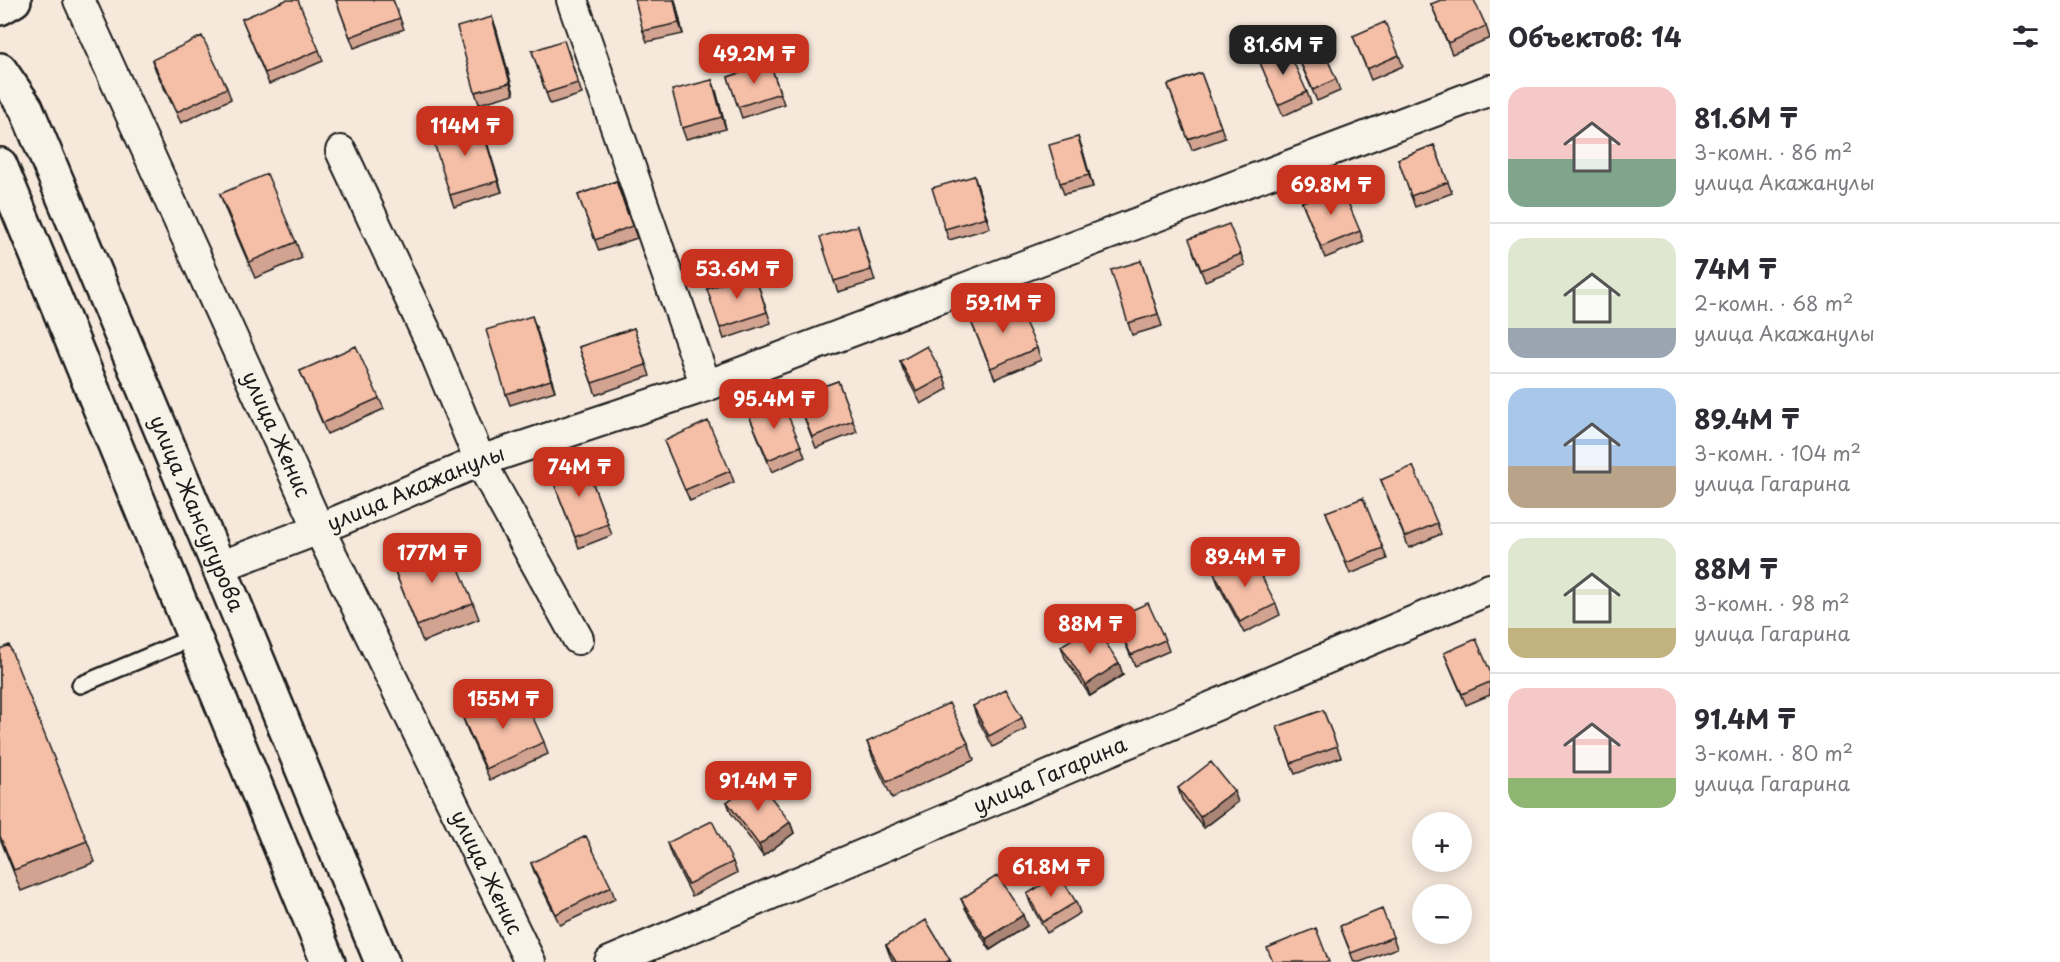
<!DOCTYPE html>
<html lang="ru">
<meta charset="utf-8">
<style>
:root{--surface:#fff;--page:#f2f2f3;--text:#2b2b33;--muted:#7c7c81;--line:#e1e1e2;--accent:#c8321e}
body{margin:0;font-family:"Playpen Sans",sans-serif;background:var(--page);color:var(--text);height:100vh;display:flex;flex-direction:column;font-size:22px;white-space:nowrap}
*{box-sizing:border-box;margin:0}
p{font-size:20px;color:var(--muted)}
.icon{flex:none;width:33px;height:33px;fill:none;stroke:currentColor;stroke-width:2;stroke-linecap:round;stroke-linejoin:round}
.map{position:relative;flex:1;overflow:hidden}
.panel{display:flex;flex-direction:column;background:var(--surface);width:570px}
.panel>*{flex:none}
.fabs{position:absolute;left:1412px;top:812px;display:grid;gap:12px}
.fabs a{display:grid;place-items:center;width:60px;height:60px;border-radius:50%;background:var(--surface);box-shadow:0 3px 15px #0003;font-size:30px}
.price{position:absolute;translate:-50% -51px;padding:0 14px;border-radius:12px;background:var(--accent);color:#fff;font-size:20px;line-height:39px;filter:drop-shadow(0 2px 3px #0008)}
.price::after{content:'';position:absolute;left:50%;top:36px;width:18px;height:14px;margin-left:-9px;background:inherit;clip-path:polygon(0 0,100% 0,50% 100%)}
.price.on{background:#222;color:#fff}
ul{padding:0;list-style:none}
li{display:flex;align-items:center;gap:18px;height:150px;padding:0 18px}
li+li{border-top:2px solid var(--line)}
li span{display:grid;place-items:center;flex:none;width:168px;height:120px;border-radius:18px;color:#555}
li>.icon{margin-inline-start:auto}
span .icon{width:72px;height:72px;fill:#fffc;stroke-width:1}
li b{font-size:26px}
h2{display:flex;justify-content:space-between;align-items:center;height:72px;padding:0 18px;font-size:26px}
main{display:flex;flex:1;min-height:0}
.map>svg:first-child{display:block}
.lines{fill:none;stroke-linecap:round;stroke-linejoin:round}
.lane-casing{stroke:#1c1c1c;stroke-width:20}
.street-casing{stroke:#1c1c1c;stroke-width:34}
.secondary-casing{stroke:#1c1c1c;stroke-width:38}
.lane{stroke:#f7f3e8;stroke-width:15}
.street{stroke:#f7f3e8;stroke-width:30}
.secondary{stroke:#f7f3e8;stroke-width:33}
.wall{fill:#d2a390;stroke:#1c1c1c;stroke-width:1.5}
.shaded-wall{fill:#ab8575;stroke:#1c1c1c;stroke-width:1.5}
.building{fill:#f4bea7;stroke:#1c1c1c;stroke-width:1.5}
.labels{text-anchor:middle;stroke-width:4.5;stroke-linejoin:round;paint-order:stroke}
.street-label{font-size:21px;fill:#1c1c1c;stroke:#f7f3e8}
</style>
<main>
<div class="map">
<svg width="1490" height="962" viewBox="0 0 1490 962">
<rect width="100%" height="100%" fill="#f6e8db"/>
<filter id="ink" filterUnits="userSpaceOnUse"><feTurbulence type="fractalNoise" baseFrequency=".0167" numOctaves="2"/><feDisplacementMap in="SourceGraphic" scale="12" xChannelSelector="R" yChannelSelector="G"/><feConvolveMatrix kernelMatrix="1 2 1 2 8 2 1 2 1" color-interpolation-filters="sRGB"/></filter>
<g filter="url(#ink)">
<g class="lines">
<g class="lane-casing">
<path id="lane" d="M80 685 194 637"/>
</g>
<g class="street-casing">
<g id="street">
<path id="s1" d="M79 0 319 529 530 962"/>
<path d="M572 0 706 386"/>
<path d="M341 151 432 345 480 461 578 639"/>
<path id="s2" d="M219 567 319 529 480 461 706 386 1490 90"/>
<path id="s3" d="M610 962 1490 589"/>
</g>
</g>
<g class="secondary-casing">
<g id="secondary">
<path d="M0 8 14 0"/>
<path id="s4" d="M0 70 26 108 229 591 382 962"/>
<path d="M0 165 328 962"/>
</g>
</g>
<use href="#lane" class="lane"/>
<use href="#street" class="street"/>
<use href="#secondary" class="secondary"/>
</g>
<path class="wall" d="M336 0H393L404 29 354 48Z
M675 0 683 34 647 42 643 31Z
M1431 4 1486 26 1490 38 1452 54Z
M492 17 496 28 514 94 479 104 475 92Z
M242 19 319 50 323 61 269 84Z
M1353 36 1399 55 1403 66 1371 80Z
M1293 46 1336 79 1340 91 1317 101Z
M532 51H568L582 94 550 104Z
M152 60 227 88 231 99 181 123 156 71Z
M1259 60 1307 92 1311 103 1283 116Z
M770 63 784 104 742 118 728 77Z
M1201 73 1225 138 1192 150 1168 85Z
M712 80 716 91 726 129 686 139 682 128Z
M483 130 502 192 454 207 450 195Z
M1078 137 1082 148 1093 187 1064 194 1060 183Z
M1434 145 1452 193 1415 207 1398 159Z
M974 176 990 228 949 240 945 229Z
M616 181 637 238 599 251 578 195Z
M220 194 296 242 302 258 255 278 226 211Z
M1302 202 1360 231 1364 242 1325 258Z
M858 226 875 281 838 292 834 281Z
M1193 251 1241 254 1245 265 1205 281Z
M1141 261 1162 326 1132 335 1128 323Z
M754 273 771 323 724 339 707 289Z
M970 319 1037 348 1041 360 995 379Z
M536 327 555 391 510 405 506 394Z
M634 328 650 376 596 395 579 347Z
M900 361 944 377 948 389 921 404 904 372Z
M300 371 379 398 384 409 327 434Z
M838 381 857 432 816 448 796 396Z
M748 413 801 446 805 457 772 472Z
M664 441 730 471 734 482 690 501Z
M584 460 612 535 579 548 550 473Z
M1381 480 1437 523 1441 534 1409 548Z
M1326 512 1383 548 1387 559 1350 574Z
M392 564 473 603 479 619 423 642Z
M1214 573 1276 604 1280 615 1244 633 1218 584Z
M1114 618 1165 640 1169 651 1135 666Z
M1061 646 1123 675 1090 696 1065 658Z
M0 649 87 841 95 862 21 891 0 838Z
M1444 653 1490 671V695L1466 705Z
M973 706 1022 718 1026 729 993 747 977 718Z
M1323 710 1341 757 1295 774 1277 727Z
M463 718 544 742 548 754 490 780 467 729Z
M867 742 968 743 974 760 892 798 873 758Z
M1178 788 1238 802 1204 828 1182 800Z
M727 802 790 822 794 833 763 856 731 813Z
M667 843 733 862 737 873 692 896 671 855Z
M531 863 611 887 615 899 560 925 535 874Z
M1027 894 1076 902 1080 913 1047 933 1031 905Z
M961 899 1027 926 990 950 966 910Z
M1340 926 1393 937 1397 948 1360 962H1354Z
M886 945 950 960 951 962H893L890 956Z"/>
<path class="shaded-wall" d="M674 0 675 1 683 34 679 23Z
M492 17 496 28 514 94 510 83Z
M712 80 716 91 726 129 722 117Z
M479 118 483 130 502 192 498 181Z
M1078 137 1082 148 1093 187 1089 175Z
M974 176 978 187 990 228 986 217Z
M532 316 536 327 555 391 551 380Z
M1119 663 1123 675 1090 696 1086 685Z
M1234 791 1238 802 1204 828 1200 817Z
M790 822 794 833 763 856 759 845Z
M1023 915 1027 926 990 950 986 939Z"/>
<path class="building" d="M286 0H298L319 50 265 73 242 19Z
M336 0H393L400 18 350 37Z
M635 0H674L679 23 643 31Z
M1441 0H1474L1486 26 1448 43 1431 4Z
M492 17 510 83 475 92 457 27Z
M1385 22 1399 55 1367 69 1353 36Z
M1317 35 1336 79 1313 90 1293 46Z
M202 36 227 88 177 112 152 60Z
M564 40 578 83 546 93 532 51Z
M1287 48 1307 92 1278 105 1259 60Z
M770 63 780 93 738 107 728 77Z
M1201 73 1221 127 1188 139 1168 85Z
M712 80 722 117 682 128 672 90Z
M479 118 498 181 450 195 431 133Z
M1078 137 1089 175 1060 183 1049 145Z
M1434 145 1448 182 1411 196 1398 159Z
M267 174 296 242 249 262 220 194Z
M974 176 986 217 945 229 932 188Z
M616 181 632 226 595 240 578 195Z
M1341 186 1360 231 1321 247 1302 202Z
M1229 224 1241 254 1201 270 1189 239Z
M858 226 871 270 834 281 820 237Z
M1141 261 1158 314 1128 323 1111 270Z
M754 273 767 312 720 328 707 289Z
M1015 300 1037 348 991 368 970 319Z
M532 316 551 380 506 394 486 330Z
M634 328 646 365 592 383 579 347Z
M356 346 379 398 323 423 300 371Z
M927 346 944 377 917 392 900 361Z
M838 381 853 421 812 437 796 396Z
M781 399 801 446 768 460 748 413Z
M708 421 730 471 685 490 664 441Z
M584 460 608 524 575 537 550 473Z
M1413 466 1437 523 1405 537 1381 480Z
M1363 498 1383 548 1346 563 1326 512Z
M448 541 473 603 417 626 392 564Z
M1250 554 1276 604 1240 622 1214 573Z
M1148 603 1165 640 1131 655 1114 618Z
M1094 625 1119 663 1086 685 1061 646Z
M1476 639 1490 671V682L1462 694 1444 653Z
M9 645 87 841 14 870 0 836V649Z
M1006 689 1022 718 989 736 973 706Z
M521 691 544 742 486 769 463 718Z
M949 703 968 743 887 782 867 742Z
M1323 710 1337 746 1291 763 1277 727Z
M1211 762 1234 791 1200 817 1178 788Z
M757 779 790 822 759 845 727 802Z
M712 821 733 862 688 884 667 843Z
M586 836 611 887 556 914 531 863Z
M1059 874 1076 902 1043 922 1027 894Z
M998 875 1023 915 986 939 961 899Z
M1382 909 1393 937 1351 953 1340 926Z
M926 920 950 960 946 962H896L886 945Z
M1316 928 1329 962H1273L1267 948Z"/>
</g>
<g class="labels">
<g class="street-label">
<text dy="7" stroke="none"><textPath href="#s1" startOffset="477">улица Женис</textPath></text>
<text dy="7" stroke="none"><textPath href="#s2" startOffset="212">улица Акажанулы</textPath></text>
<text dy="7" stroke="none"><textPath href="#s4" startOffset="486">улица Жансугурова</textPath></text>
<text dy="7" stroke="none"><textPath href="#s3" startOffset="478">улица Гагарина</textPath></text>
<text dy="7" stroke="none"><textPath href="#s1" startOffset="963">улица Женис</textPath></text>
</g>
</g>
</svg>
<div class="fabs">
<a>+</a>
<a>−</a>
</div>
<b class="price on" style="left:1283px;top:76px">81.6M ₸</b>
<b class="price" style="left:754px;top:85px">49.2M ₸</b>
<b class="price" style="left:465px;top:157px">114M ₸</b>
<b class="price" style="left:1331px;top:216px">69.8M ₸</b>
<b class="price" style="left:737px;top:300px">53.6M ₸</b>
<b class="price" style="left:1003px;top:334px">59.1M ₸</b>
<b class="price" style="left:774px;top:430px">95.4M ₸</b>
<b class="price" style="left:579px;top:498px">74M ₸</b>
<b class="price" style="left:432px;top:584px">177M ₸</b>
<b class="price" style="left:1245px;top:588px">89.4M ₸</b>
<b class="price" style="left:1090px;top:655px">88M ₸</b>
<b class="price" style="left:503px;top:730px">155M ₸</b>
<b class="price" style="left:758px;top:812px">91.4M ₸</b>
<b class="price" style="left:1051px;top:898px">61.8M ₸</b>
</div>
<section class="panel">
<h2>Объектов: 14<svg class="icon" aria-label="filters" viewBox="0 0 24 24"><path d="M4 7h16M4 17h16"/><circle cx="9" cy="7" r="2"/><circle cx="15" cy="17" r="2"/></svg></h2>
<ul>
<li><span style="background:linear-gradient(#f6c9c9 60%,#7fa58c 0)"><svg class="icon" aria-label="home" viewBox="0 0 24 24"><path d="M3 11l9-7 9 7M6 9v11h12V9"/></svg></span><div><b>81.6M ₸</b><p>3-комн. · 86 m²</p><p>улица Акажанулы</p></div></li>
<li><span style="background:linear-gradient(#dfe7d0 75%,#9aa5b1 0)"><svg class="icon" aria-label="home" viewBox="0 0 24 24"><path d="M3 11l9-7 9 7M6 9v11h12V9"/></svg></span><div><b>74M ₸</b><p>2-комн. · 68 m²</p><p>улица Акажанулы</p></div></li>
<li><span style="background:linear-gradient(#a9c7e8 65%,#b9a48a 0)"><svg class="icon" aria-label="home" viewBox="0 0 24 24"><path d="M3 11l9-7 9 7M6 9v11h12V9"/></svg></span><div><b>89.4M ₸</b><p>3-комн. · 104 m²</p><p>улица Гагарина</p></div></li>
<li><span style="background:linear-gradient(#dfe7d0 75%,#c2b280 0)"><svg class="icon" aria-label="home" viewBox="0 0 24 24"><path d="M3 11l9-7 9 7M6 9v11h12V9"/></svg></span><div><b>88M ₸</b><p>3-комн. · 98 m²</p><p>улица Гагарина</p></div></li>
<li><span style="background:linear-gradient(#f6c9c9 75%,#8fb573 0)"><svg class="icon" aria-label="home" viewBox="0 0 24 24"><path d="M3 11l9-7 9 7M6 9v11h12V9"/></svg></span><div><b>91.4M ₸</b><p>3-комн. · 80 m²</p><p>улица Гагарина</p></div></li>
</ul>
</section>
</main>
